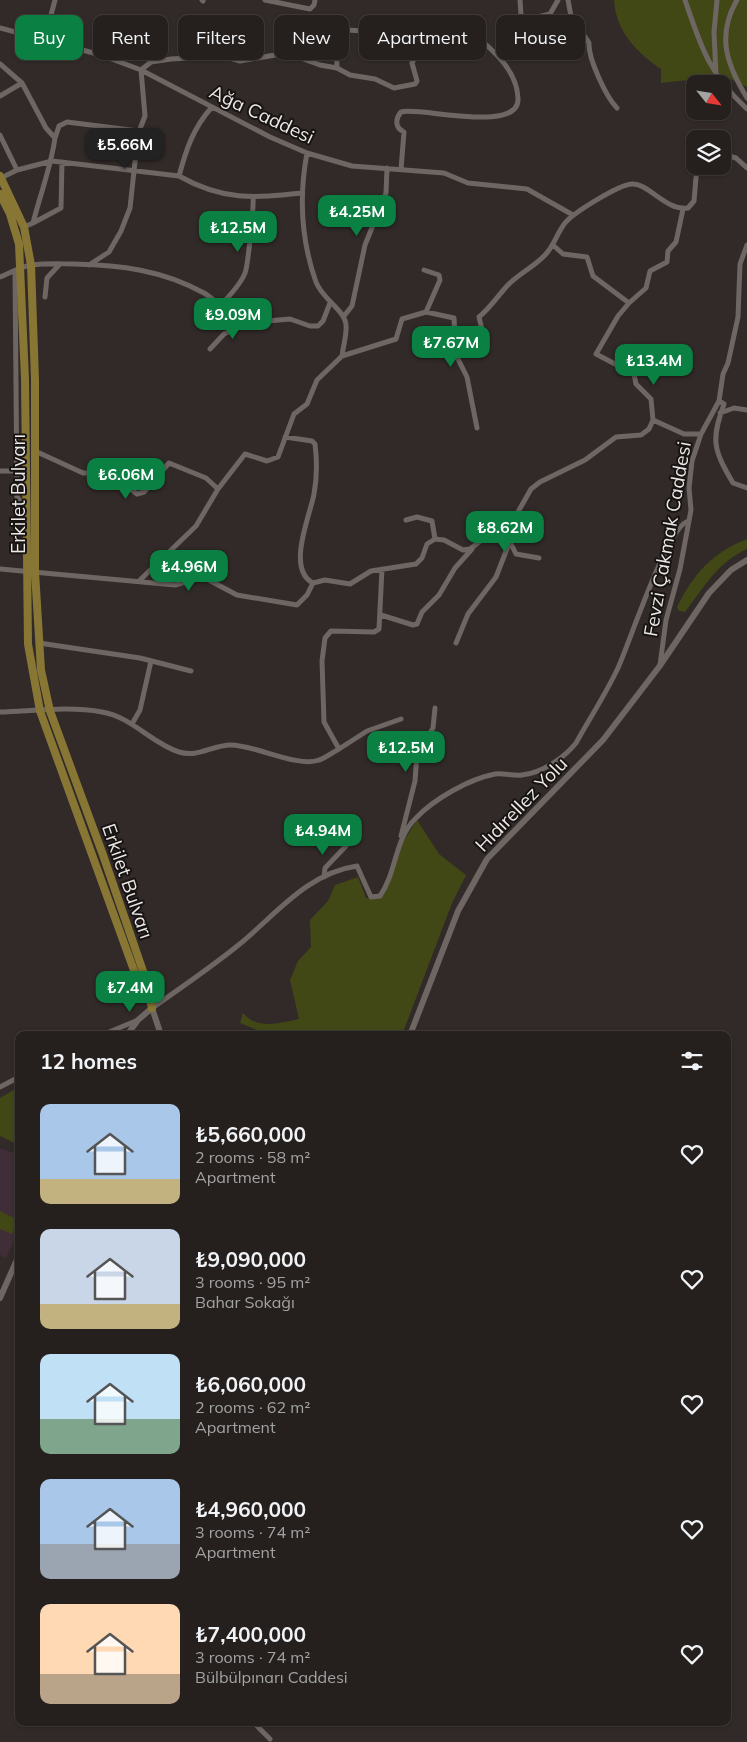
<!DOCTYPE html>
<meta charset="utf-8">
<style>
:root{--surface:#25201e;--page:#2d2827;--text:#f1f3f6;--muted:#a3a3a4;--line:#423e3c;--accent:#0b8043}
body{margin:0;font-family:Mulish,sans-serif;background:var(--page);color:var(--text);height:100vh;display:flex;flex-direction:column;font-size:19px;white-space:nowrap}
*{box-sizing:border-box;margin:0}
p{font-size:16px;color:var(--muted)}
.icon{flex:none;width:28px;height:28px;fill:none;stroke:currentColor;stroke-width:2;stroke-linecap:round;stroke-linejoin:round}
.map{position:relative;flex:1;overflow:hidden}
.sheet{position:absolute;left:15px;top:1031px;width:716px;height:695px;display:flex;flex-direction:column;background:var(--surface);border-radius:10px;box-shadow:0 1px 4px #0004,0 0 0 1px var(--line)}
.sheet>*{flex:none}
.hud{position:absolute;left:15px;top:15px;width:718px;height:45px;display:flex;gap:10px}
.needle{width:32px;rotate:120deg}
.tools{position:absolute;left:686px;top:75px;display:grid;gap:10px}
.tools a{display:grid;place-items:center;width:45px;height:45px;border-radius:10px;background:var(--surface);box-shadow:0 1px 4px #0004,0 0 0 1px var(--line);font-size:25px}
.price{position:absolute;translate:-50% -42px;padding:0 11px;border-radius:10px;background:var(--accent);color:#fff;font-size:16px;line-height:32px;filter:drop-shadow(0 1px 2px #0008)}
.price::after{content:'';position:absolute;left:50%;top:30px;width:15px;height:11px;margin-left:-8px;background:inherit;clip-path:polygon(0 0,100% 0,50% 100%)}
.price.selected{background:#222;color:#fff}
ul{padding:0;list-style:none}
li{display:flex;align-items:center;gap:15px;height:125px;padding:0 25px}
li span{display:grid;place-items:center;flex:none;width:140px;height:100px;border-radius:10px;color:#555}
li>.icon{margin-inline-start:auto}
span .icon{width:60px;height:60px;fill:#fffc;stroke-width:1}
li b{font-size:21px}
h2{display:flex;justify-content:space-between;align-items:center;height:60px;padding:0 25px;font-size:21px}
.chip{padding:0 18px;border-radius:10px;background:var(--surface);box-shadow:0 1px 4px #0004,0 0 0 1px var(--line);font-size:18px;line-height:45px}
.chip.selected{background:var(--accent);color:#fff}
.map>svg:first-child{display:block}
.commercial{fill:#3f2e38}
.green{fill:#424815}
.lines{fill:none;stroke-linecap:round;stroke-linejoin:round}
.minor{stroke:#6e6663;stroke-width:5}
.tertiary{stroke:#6e6663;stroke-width:6}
.primary{stroke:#887634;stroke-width:8}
.labels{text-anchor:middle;stroke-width:4;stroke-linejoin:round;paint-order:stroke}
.street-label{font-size:19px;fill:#ede9e7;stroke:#171413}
</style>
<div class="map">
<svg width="747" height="1742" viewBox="0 0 747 1742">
<rect width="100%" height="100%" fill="#312a28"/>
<path class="commercial" d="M0 1148 19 1155V1230L6 1258 0 1255Z"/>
<path class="green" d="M614 0H747V87L724 76 661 83V69C636 52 616 31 614 0Z
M747 539V549C718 562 704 587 685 612L679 611 677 607C694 573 712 553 747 539Z
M417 820 439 854 466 875 452 903 402 1035H292V1032H262L240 1023 243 1013C257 1030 280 1023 299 1019L290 980 298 961 311 947 310 920 328 901 335 885 358 877 366 898 377 899 403 842Z
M19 1087V1145L0 1136V1098Z
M0 1211 18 1220 12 1234 0 1229Z"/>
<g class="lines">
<path class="minor" d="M202 0 203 1
M265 0 310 9 314 5 315 0
M520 0 521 15 529 19 550 14 558 0
M568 0 571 16 589 43C588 58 606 97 617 108
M685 0C701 47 709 74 747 109
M737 0C716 36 727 65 747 98
M0 28 101 55 141 70 270 137 307 153 352 166 444 173 468 183 527 189 573 215
M44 41 55 0
M287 53 289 36
M0 64 22 83
M337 68 350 75 375 79 394 88 415 84 417 81 412 63 431 28 471 31C491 49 517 69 518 98 520 135 418 106 401 112 395 119 395 128 404 132L401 169
M716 75 714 32 717 0
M0 96 22 83 46 128 55 138C51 167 40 195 33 223L24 227
M0 135 17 170
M55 138 59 126 67 122 139 131
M307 153C299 196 301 240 316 282 322 299 345 310 346 325 347 335 343 346 342 356
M722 154 736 158 747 168
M179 176C223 201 254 198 302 193
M1 178 17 170 52 161 179 176C186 150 193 128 212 107
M33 223 61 208 62 162
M553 245 563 254 587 257 593 276 629 303 618 316 596 354 634 374 636 384 651 399 653 420 684 434H701
M89 265 109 252 121 231 130 208 138 134 145 116 141 70 151 62 171 59 223 56 240 61 287 53 320 65 337 68 336 36 347 30 364 31
M15 271 17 497 26 509
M0 277C10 273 21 266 32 265 46 263 60 264 74 264 120 265 162 270 204 293 216 300 235 321 247 323L290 319 310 326H318L323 321 330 303
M45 297 47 278 60 264
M629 303 646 288 650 271 667 262 668 251 676 242 683 209
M222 304C230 295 241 284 245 273 248 266 254 205 253 198
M426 312 454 318 456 355 467 377 477 428
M344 316 352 306 365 245 386 193 387 168
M484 338 479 317C490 308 497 297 507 286 518 274 534 267 545 255 554 246 557 233 565 223 573 213 621 183 633 184 649 184 666 211 688 208L694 201 697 166
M210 349 224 334 246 324
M719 401 724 404C711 440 713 449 733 483L747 488
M720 413 734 408 747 410
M285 437 312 441 315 444C317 460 317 478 314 494 310 516 286 569 313 583
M35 451 83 473H110L137 494 144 492 169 463 206 478 218 489
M0 471H16
M514 519 508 538 516 554 539 558
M406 520 417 517 432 521 435 539
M0 569 175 585 203 577 237 595 297 605 307 595 313 583
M140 580 196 526 218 489 245 454 267 461 278 457 294 414 307 404 317 380 342 356 396 339 402 319 426 312 440 280 439 275 424 270
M313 583 325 580 350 584 371 571 416 564 422 558 427 544 435 539 444 540 463 550 470 549 496 529 514 519 531 489 540 482 585 460 616 437 641 435 649 429 653 420
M381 615 413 625 417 624 422 612 439 595 455 568 472 549
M39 643 140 658 191 671
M456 643 468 614 496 577 510 541
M660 665 666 620 680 569 691 510 689 488 692 461 701 434 719 401 723 374 728 363 738 317 740 264 747 245
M0 712C33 711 69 706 102 712 132 717 151 743 179 752 198 758 212 745 231 745 255 745 298 768 319 760 326 758 333 752 339 749L324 722 322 661 325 638 331 631 374 632 379 629 382 569
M132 724 140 710 151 661
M339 749 367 731 401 719
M401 836 415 781 417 754 433 728 435 708
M324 877 325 868 346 846
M152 1008C182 987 213 966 241 943 277 913 308 873 357 866L371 897 380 896C397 872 394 839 416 818 434 799 469 779 495 774 504 773 513 776 522 775 542 773 564 758 576 743 590 718 605 695 617 670 628 648 668 523 689 521
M102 1035 138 1020
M0 1087 19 1077
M253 1722 270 1739"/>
<path class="tertiary" d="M127 1035 138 1020 152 1008 161 1035
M410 1035 458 911 487 859 603 740 659 667 709 593 731 570 747 560
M0 1298 19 1255"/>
<path class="primary" d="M0 176 24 227 31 265 35 380V572L41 670 50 711 103 855 144 974 152 1008
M0 194 10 214 19 244 25 379 28 644 40 711 136 976 146 995"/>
</g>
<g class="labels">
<g class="street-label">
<text transform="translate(262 114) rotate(25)" y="7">Ağa Caddesi</text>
<text transform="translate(18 494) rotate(-90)" y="7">Erkilet Bulvarı</text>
<text transform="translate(667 539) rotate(-80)" y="7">Fevzi Çakmak Caddesi</text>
<text transform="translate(521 804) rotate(-46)" y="7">Hıdırellez Yolu</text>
<text transform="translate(128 881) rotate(71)" y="7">Erkilet Bulvarı</text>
</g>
</g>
</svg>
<div class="tools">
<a><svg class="needle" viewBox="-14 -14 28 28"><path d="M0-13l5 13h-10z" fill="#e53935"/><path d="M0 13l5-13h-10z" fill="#a3a3a4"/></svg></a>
<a><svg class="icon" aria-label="layers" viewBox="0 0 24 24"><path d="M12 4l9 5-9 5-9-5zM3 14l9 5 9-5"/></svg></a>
</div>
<b class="price selected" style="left:125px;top:170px">₺5.66M</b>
<b class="price" style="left:357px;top:237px">₺4.25M</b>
<b class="price" style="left:238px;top:253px">₺12.5M</b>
<b class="price" style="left:233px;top:340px">₺9.09M</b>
<b class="price" style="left:451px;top:368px">₺7.67M</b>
<b class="price" style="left:654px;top:386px">₺13.4M</b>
<b class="price" style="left:126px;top:500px">₺6.06M</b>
<b class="price" style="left:505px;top:553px">₺8.62M</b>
<b class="price" style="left:189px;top:592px">₺4.96M</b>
<b class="price" style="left:406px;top:773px">₺12.5M</b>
<b class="price" style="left:323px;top:856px">₺4.94M</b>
<b class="price" style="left:130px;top:1013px">₺7.4M</b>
<div class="hud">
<a class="chip selected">Buy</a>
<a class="chip">Rent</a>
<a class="chip">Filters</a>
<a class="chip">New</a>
<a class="chip">Apartment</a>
<a class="chip">House</a>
</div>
<section class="sheet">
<h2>12 homes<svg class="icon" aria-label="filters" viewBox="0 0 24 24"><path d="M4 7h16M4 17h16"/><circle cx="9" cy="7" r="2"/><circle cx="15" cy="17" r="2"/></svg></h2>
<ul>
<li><span style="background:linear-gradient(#a9c7e8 75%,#c2b280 0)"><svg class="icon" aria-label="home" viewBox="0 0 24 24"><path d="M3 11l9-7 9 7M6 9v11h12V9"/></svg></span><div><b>₺5,660,000</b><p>2 rooms · 58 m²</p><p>Apartment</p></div><svg class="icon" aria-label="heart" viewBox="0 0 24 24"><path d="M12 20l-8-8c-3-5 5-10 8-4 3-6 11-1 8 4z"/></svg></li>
<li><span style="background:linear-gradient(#c9d6e8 75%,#c2b280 0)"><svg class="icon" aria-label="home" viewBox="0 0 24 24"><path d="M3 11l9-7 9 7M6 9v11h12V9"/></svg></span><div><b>₺9,090,000</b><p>3 rooms · 95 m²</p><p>Bahar Sokağı</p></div><svg class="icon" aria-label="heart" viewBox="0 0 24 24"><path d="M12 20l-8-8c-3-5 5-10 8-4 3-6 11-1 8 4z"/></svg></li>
<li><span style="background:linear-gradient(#bfe0f5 65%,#7fa58c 0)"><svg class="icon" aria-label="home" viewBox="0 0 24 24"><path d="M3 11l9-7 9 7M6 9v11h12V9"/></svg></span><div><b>₺6,060,000</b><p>2 rooms · 62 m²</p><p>Apartment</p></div><svg class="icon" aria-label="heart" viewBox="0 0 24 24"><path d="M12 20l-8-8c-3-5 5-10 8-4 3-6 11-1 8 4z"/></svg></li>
<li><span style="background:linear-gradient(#a9c7e8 65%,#9aa5b1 0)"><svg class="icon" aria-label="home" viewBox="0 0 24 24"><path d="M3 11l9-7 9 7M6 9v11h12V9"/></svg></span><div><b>₺4,960,000</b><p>3 rooms · 74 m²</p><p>Apartment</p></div><svg class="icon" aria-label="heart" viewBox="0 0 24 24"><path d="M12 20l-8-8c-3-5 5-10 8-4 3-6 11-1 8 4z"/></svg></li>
<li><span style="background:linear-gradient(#ffd9b3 70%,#b9a48a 0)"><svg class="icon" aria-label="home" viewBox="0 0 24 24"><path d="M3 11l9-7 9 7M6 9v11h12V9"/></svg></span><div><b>₺7,400,000</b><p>3 rooms · 74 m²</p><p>Bülbülpınarı Caddesi</p></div><svg class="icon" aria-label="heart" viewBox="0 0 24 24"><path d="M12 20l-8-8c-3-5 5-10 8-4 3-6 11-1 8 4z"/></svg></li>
</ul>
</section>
</div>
